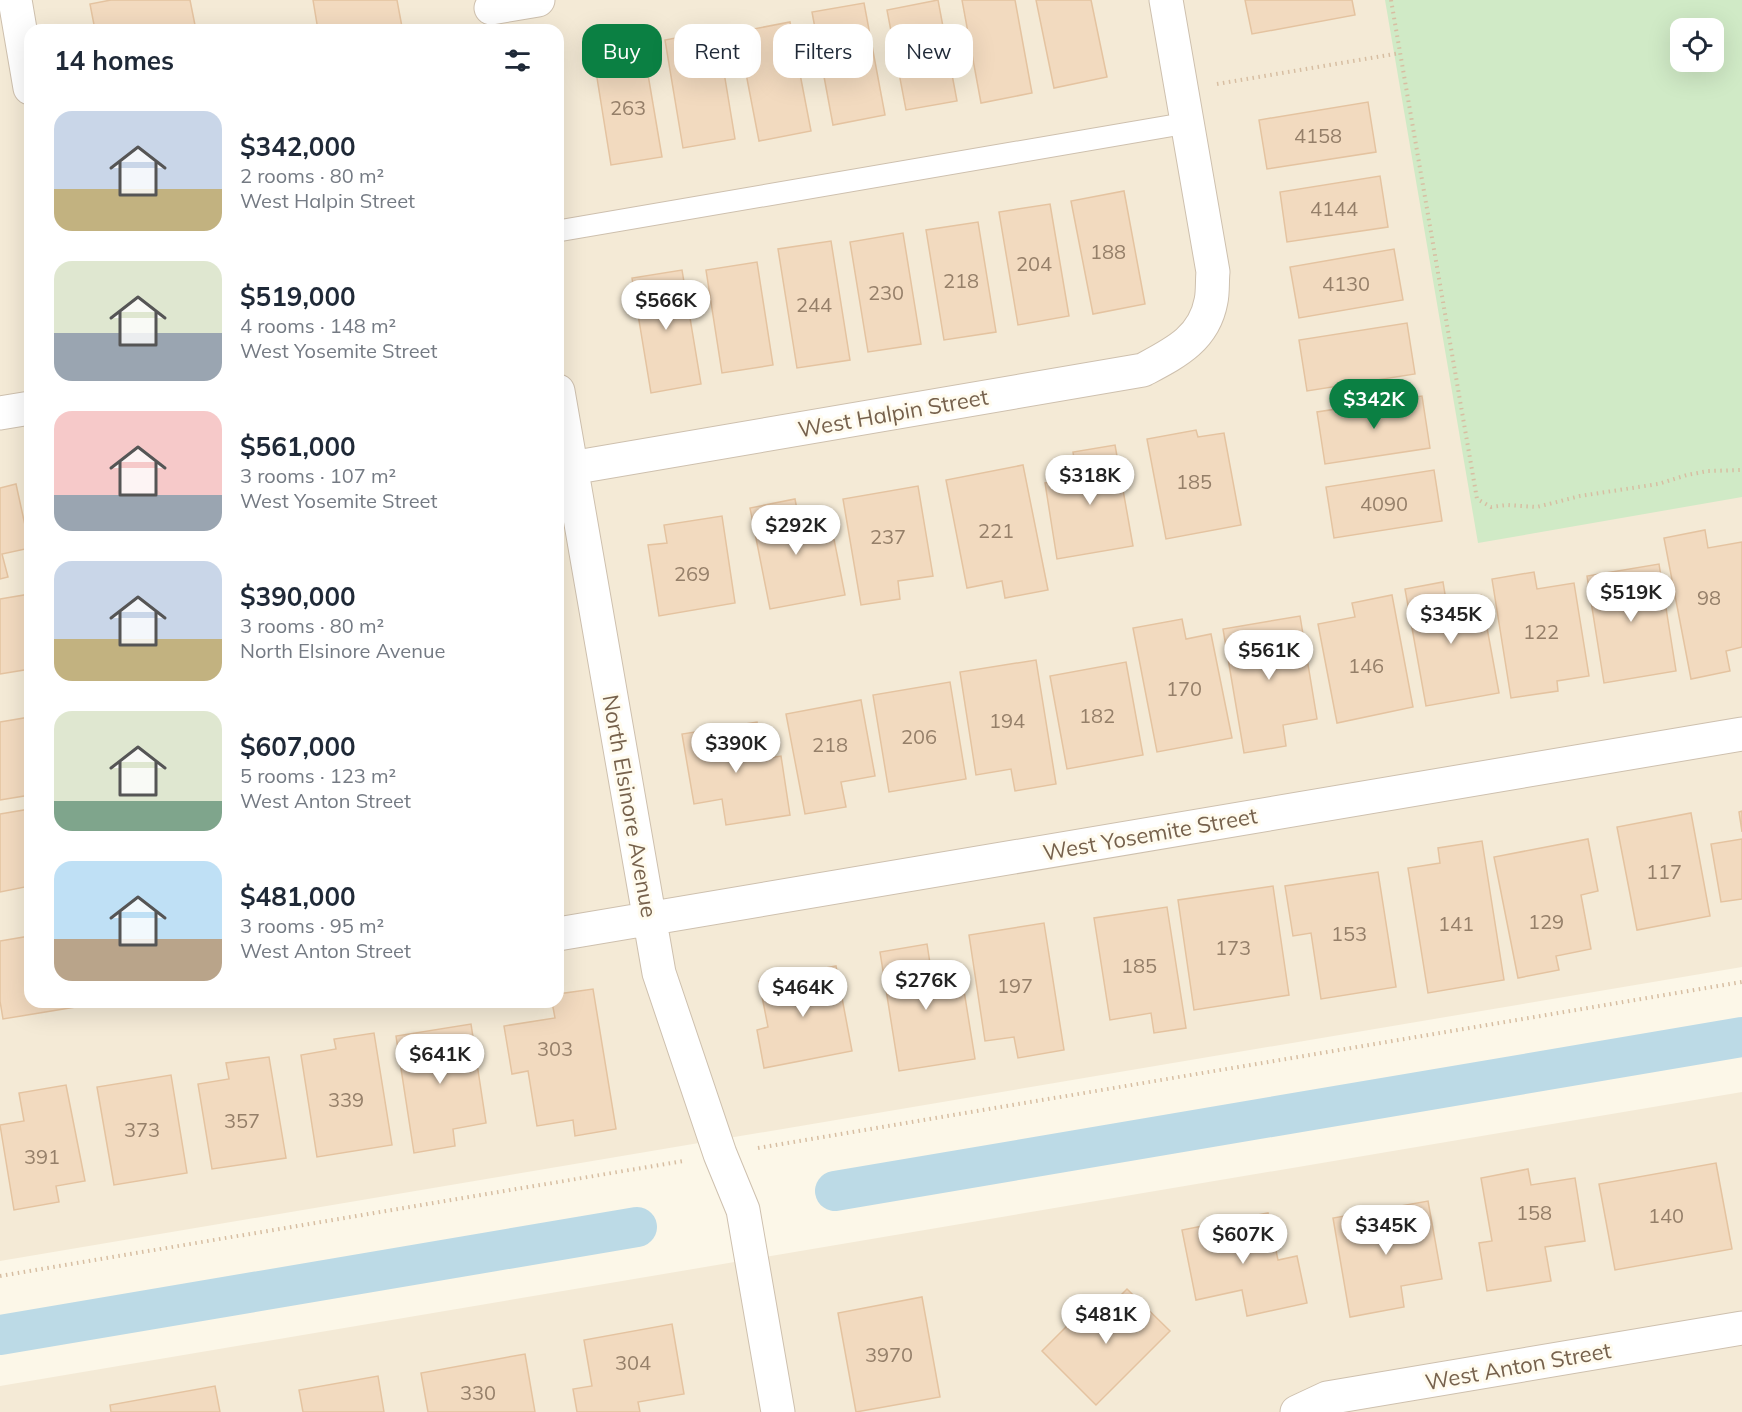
<!DOCTYPE html>
<meta charset="utf-8">
<style>
:root{--surface:#fff;--page:#f6f6f7;--text:#1f2937;--muted:#747a83;--accent:#0b8043}
body{margin:0;font-family:Mulish,sans-serif;background:var(--page);color:var(--text);height:100vh;display:flex;flex-direction:column;font-size:22px;white-space:nowrap}
*{box-sizing:border-box;margin:0}
p{font-size:20px;color:var(--muted)}
.icon{flex:none;width:33px;height:33px;fill:none;stroke:currentColor;stroke-width:2;stroke-linecap:round;stroke-linejoin:round}
.map{position:relative;flex:1;overflow:hidden}
.side{position:absolute;left:24px;top:24px;width:540px;height:984px;display:flex;flex-direction:column;background:var(--surface);border-radius:18px;box-shadow:0 6px 24px #0002}
.side>*{flex:none}
.top-card{position:absolute;left:582px;top:24px;width:570px;height:54px;display:flex;gap:12px}
.fabs{position:absolute;left:1670px;top:18px;display:grid;gap:12px}
.fabs a{display:grid;place-items:center;width:54px;height:54px;border-radius:12px;background:var(--surface);box-shadow:0 6px 24px #0002;font-size:30px}
.price{position:absolute;translate:-50% -51px;padding:0 14px;border-radius:21px;background:#fff;color:#222;font-size:20px;line-height:39px;filter:drop-shadow(0 2px 3px #0008)}
.price::after{content:'';position:absolute;left:50%;top:36px;width:18px;height:14px;margin-left:-9px;background:inherit;clip-path:polygon(0 0,100% 0,50% 100%)}
.price.current{background:var(--accent);color:#fff}
ul{padding:0;list-style:none}
li{display:flex;align-items:center;gap:18px;height:150px;padding:0 30px}
li span{display:grid;place-items:center;flex:none;width:168px;height:120px;border-radius:18px;color:#555}
li>.icon{margin-inline-start:auto}
span .icon{width:72px;height:72px;fill:#fffc;stroke-width:1}
li b{font-size:26px}
h2{display:flex;justify-content:space-between;align-items:center;height:72px;padding:0 30px;font-size:26px}
.tag{padding:0 21px;border-radius:18px;background:var(--surface);box-shadow:0 6px 24px #0002;font-size:21px;line-height:54px}
.tag.current{background:var(--accent);color:#fff}
.map>svg:first-child{display:block}
.residential{fill:#f4ead6;fill-rule:evenodd}
.green{fill:#d0eac6;fill-rule:evenodd}
.lines{fill:none;stroke-linecap:round;stroke-linejoin:round}
.canal{stroke:#bcdae6;stroke-width:40}
.building{fill:#f2dabf;stroke:#e4c3a0;stroke-width:1.5}
.lane-casing{stroke:#cec0ae;stroke-width:23}
.street-casing{stroke:#cec0ae;stroke-width:35}
.path{stroke:#d7bea2;stroke-width:4;stroke-dasharray:1.5 4.5;stroke-linecap:butt}
.lane{stroke:#fff;stroke-width:21}
.street{stroke:#fff;stroke-width:33}
.labels{text-anchor:middle;stroke-width:6;stroke-linejoin:round;paint-order:stroke}
.number-label{font-size:20px;fill:#957f69}
.street-label{font-size:22px;fill:#76614c;stroke:#fffbee}
</style>
<div class="map">
<svg width="1742" height="1412" viewBox="0 0 1742 1412">
<rect width="100%" height="100%" fill="#fcf7e8"/>
<path class="residential" d="M0 0H1742V967L0 1261ZM1680 28H1713V62H1680ZM30 30H558V1002H30Z
M1742 1092V1412H0V1386Z"/>
<path class="green" d="M1385 0H1742V497L1478 543ZM1680 28H1713V62H1680Z"/>
<g class="lines">
<path class="canal" d="M835 1191 1742 1037
M0 1335 637 1227"/>
</g>
<path class="building" d="M111 0H190L196 30H95L90 4Z
M313 0H397L402 27 385 30H318Z
M938 0 957 101 906 110 887 10Z
M962 0H1015L1032 93 981 103Z
M1036 0H1091L1107 77 1054 88Z
M1245 0H1352L1355 15 1252 34Z
M864 3 885 115 833 125 812 12Z
M790 22 811 131 759 141 738 32Z
M717 30 735 139 683 148 665 40Z
M644 51 662 157 611 165 594 59Z
M1368 102 1376 152 1267 169 1259 120Z
M1380 176 1388 227 1287 242 1280 192Z
M1124 191 1145 304 1093 314 1071 201Z
M1050 204 1069 316 1018 325 999 212Z
M978 222 996 332 944 340 926 230Z
M903 233 921 344 868 352 850 242Z
M831 241 850 360 797 368 778 249Z
M1394 249 1403 300 1299 318 1290 267Z
M757 262 773 365 722 373 706 270Z
M682 270 701 384 651 393 632 278Z
M1407 323 1415 374 1307 391 1299 340Z
M1422 396 1430 448 1325 464 1317 412Z
M1196 430 1198 437 1224 433 1241 525 1166 539 1147 439Z
M1115 445 1133 546 1057 559 1045 483 1077 478 1073 452Z
M1023 465 1048 590 1005 598 1002 581 967 588 946 480Z
M1434 470 1442 521 1334 538 1326 487Z
M16 484 30 548 2 554 8 577 0 579V488Z
M918 486 933 576 898 581 900 599 861 605 843 499Z
M795 499 800 525 830 519 845 595 770 609 750 508Z
M722 516 735 603 659 616 648 545 667 543 664 525Z
M1705 530 1708 548 1742 542V647L1726 651 1730 671 1691 679 1664 538Z
M1659 564 1676 671 1604 683 1587 576Z
M1534 572 1537 589 1574 583 1589 676 1557 681 1558 691 1511 698 1492 579Z
M1443 582 1446 600 1481 595 1499 693 1426 706 1405 589Z
M30 594V669L0 674V599Z
M1392 595 1413 707 1337 723 1318 624 1355 617 1352 603Z
M1300 616 1317 719 1283 725 1286 746 1244 753 1223 629Z
M1182 619 1186 639 1211 634 1232 738 1157 752 1133 628Z
M1036 660 1056 784 1015 791 1011 769 976 775 960 672Z
M1126 662 1143 755 1067 769 1050 676Z
M950 682 966 779 889 792 873 695Z
M861 700 875 776 841 782 846 807 805 814 786 714Z
M30 717V795L0 800V722Z
M757 722 763 759 781 756 790 815 726 825 722 799 694 804 682 734Z
M30 809V886L0 892V814Z
M1742 811V832L1739 812Z
M1691 813 1710 916 1637 930 1617 827Z
M1588 839 1598 891 1581 895 1591 949 1556 956 1559 970 1518 978 1494 857Z
M1742 839V899L1721 902 1711 844Z
M1482 841 1504 980 1428 993 1408 868 1440 863 1438 848Z
M1378 872 1396 987 1321 999 1311 933 1293 936 1285 886Z
M1273 886 1289 995 1194 1010 1178 900Z
M1167 907 1186 1028 1154 1033 1151 1013 1110 1020 1094 918Z
M1044 923 1064 1050 1018 1058 1014 1037 985 1041 969 935Z
M30 936V1002H106L3 1019 0 1001V941Z
M927 944 932 976 961 972 975 1059 899 1071 880 952Z
M836 966 852 1051 764 1068 757 1030 768 1027 759 981Z
M593 989 616 1129 575 1136 573 1120 537 1126 528 1071 512 1074 504 1026 555 1018 552 1002H558V994Z
M471 1024 486 1123 453 1129 455 1146 414 1153 396 1036Z
M374 1033 392 1145 317 1157 301 1055 336 1049 334 1039Z
M269 1057 286 1158 212 1169 198 1084 229 1079 226 1063Z
M171 1075 187 1173 114 1185 97 1087Z
M66 1085 85 1181 56 1186 59 1202 14 1210 0 1125 24 1121 19 1093Z
M1716 1163 1732 1249 1615 1270 1599 1184Z
M1528 1169 1531 1185 1575 1178 1585 1241 1545 1247 1551 1281 1487 1291 1479 1243 1492 1241 1481 1178Z
M1428 1201 1442 1279 1401 1286 1404 1307 1350 1317 1333 1218Z
M1268 1213 1278 1260 1297 1256 1307 1303 1247 1316 1242 1290 1196 1300 1182 1230Z
M1127 1289 1170 1331 1096 1405 1042 1351 1090 1303 1102 1314Z
M922 1297 940 1397 856 1412 838 1313Z
M672 1324 684 1394 638 1402 640 1412H577L573 1389 592 1386 584 1340Z
M525 1354 535 1412H428L421 1373Z
M378 1376 384 1412H303L299 1390Z
M215 1386 220 1412H111L110 1405Z"/>
<g class="lines">
<g class="lane-casing">
<path id="lane" d="M558 231 1187 123"/>
</g>
<g class="street-casing">
<path id="street" d="M15 0 30 88
M491 8 538 0
M558 391 659 973 720 1154 743 1210 778 1412
M0 413 30 408
M571 468 1143 370C1175 353 1204 339 1211 301 1213 292 1212 281 1213 272L1166 0
M558 934 1742 734
M1297 1412 1327 1398 1742 1328"/>
</g>
<path class="path" d="M1391 0 1477 499 1491 507 1507 505 1537 507 1580 496 1658 484 1687 475 1708 471 1742 470
M1217 84 1400 53
M758 1148 1742 982
M0 1276 683 1161"/>
<use href="#lane" class="lane"/>
<use href="#street" class="street"/>
</g>
<g class="labels">
<g class="number-label">
<text x="628" y="115">263</text>
<text x="1318" y="143">4158</text>
<text x="1334" y="216">4144</text>
<text x="1108" y="259">188</text>
<text x="1034" y="271">204</text>
<text x="961" y="288">218</text>
<text x="1346" y="291">4130</text>
<text x="886" y="300">230</text>
<text x="814" y="312">244</text>
<text x="1194" y="489">185</text>
<text x="1384" y="511">4090</text>
<text x="996" y="538">221</text>
<text x="888" y="544">237</text>
<text x="692" y="581">269</text>
<text x="1709" y="605">98</text>
<text x="1541" y="639">122</text>
<text x="1366" y="673">146</text>
<text x="1184" y="696">170</text>
<text x="1097" y="723">182</text>
<text x="1007" y="728">194</text>
<text x="919" y="744">206</text>
<text x="830" y="752">218</text>
<text x="1664" y="879">117</text>
<text x="1546" y="929">129</text>
<text x="1456" y="931">141</text>
<text x="1349" y="941">153</text>
<text x="1233" y="955">173</text>
<text x="1139" y="973">185</text>
<text x="1015" y="993">197</text>
<text x="555" y="1056">303</text>
<text x="346" y="1107">339</text>
<text x="242" y="1128">357</text>
<text x="142" y="1137">373</text>
<text x="42" y="1164">391</text>
<text x="1534" y="1220">158</text>
<text x="1666" y="1223">140</text>
<text x="889" y="1362">3970</text>
<text x="633" y="1370">304</text>
<text x="478" y="1400">330</text>
</g>
<g class="street-label">
<text transform="translate(893 413) rotate(-10)" y="8">West Halpin Street</text>
<text transform="translate(630 806) rotate(80)" y="8">North Elsinore Avenue</text>
<text transform="translate(1150 834) rotate(-10)" y="8">West Yosemite Street</text>
<text transform="translate(1518 1366) rotate(-10)" y="8">West Anton Street</text>
</g>
</g>
</svg>
<div class="fabs">
<a><svg class="icon" aria-label="locate" viewBox="0 0 24 24"><circle cx="12" cy="12" r="6"/><path d="M12 2v4M12 18v4M2 12h4M18 12h4"/></svg></a>
</div>
<b class="price" style="left:666px;top:331px">$566K</b>
<b class="price current" style="left:1374px;top:430px">$342K</b>
<b class="price" style="left:1090px;top:506px">$318K</b>
<b class="price" style="left:796px;top:556px">$292K</b>
<b class="price" style="left:1631px;top:623px">$519K</b>
<b class="price" style="left:1451px;top:645px">$345K</b>
<b class="price" style="left:1269px;top:681px">$561K</b>
<b class="price" style="left:736px;top:774px">$390K</b>
<b class="price" style="left:926px;top:1011px">$276K</b>
<b class="price" style="left:803px;top:1018px">$464K</b>
<b class="price" style="left:440px;top:1085px">$641K</b>
<b class="price" style="left:1386px;top:1256px">$345K</b>
<b class="price" style="left:1243px;top:1265px">$607K</b>
<b class="price" style="left:1106px;top:1345px">$481K</b>
<div class="top-card">
<a class="tag current">Buy</a>
<a class="tag">Rent</a>
<a class="tag">Filters</a>
<a class="tag">New</a>
</div>
<section class="side">
<h2>14 homes<svg class="icon" aria-label="filters" viewBox="0 0 24 24"><path d="M4 7h16M4 17h16"/><circle cx="9" cy="7" r="2"/><circle cx="15" cy="17" r="2"/></svg></h2>
<ul>
<li><span style="background:linear-gradient(#c9d6e8 65%,#c2b280 0)"><svg class="icon" aria-label="home" viewBox="0 0 24 24"><path d="M3 11l9-7 9 7M6 9v11h12V9"/></svg></span><div><b>$342,000</b><p>2 rooms · 80 m²</p><p>West Halpin Street</p></div></li>
<li><span style="background:linear-gradient(#dfe7d0 60%,#9aa5b1 0)"><svg class="icon" aria-label="home" viewBox="0 0 24 24"><path d="M3 11l9-7 9 7M6 9v11h12V9"/></svg></span><div><b>$519,000</b><p>4 rooms · 148 m²</p><p>West Yosemite Street</p></div></li>
<li><span style="background:linear-gradient(#f6c9c9 70%,#9aa5b1 0)"><svg class="icon" aria-label="home" viewBox="0 0 24 24"><path d="M3 11l9-7 9 7M6 9v11h12V9"/></svg></span><div><b>$561,000</b><p>3 rooms · 107 m²</p><p>West Yosemite Street</p></div></li>
<li><span style="background:linear-gradient(#c9d6e8 65%,#c2b280 0)"><svg class="icon" aria-label="home" viewBox="0 0 24 24"><path d="M3 11l9-7 9 7M6 9v11h12V9"/></svg></span><div><b>$390,000</b><p>3 rooms · 80 m²</p><p>North Elsinore Avenue</p></div></li>
<li><span style="background:linear-gradient(#dfe7d0 75%,#7fa58c 0)"><svg class="icon" aria-label="home" viewBox="0 0 24 24"><path d="M3 11l9-7 9 7M6 9v11h12V9"/></svg></span><div><b>$607,000</b><p>5 rooms · 123 m²</p><p>West Anton Street</p></div></li>
<li><span style="background:linear-gradient(#bfe0f5 65%,#b9a48a 0)"><svg class="icon" aria-label="home" viewBox="0 0 24 24"><path d="M3 11l9-7 9 7M6 9v11h12V9"/></svg></span><div><b>$481,000</b><p>3 rooms · 95 m²</p><p>West Anton Street</p></div></li>
</ul>
</section>
</div>
